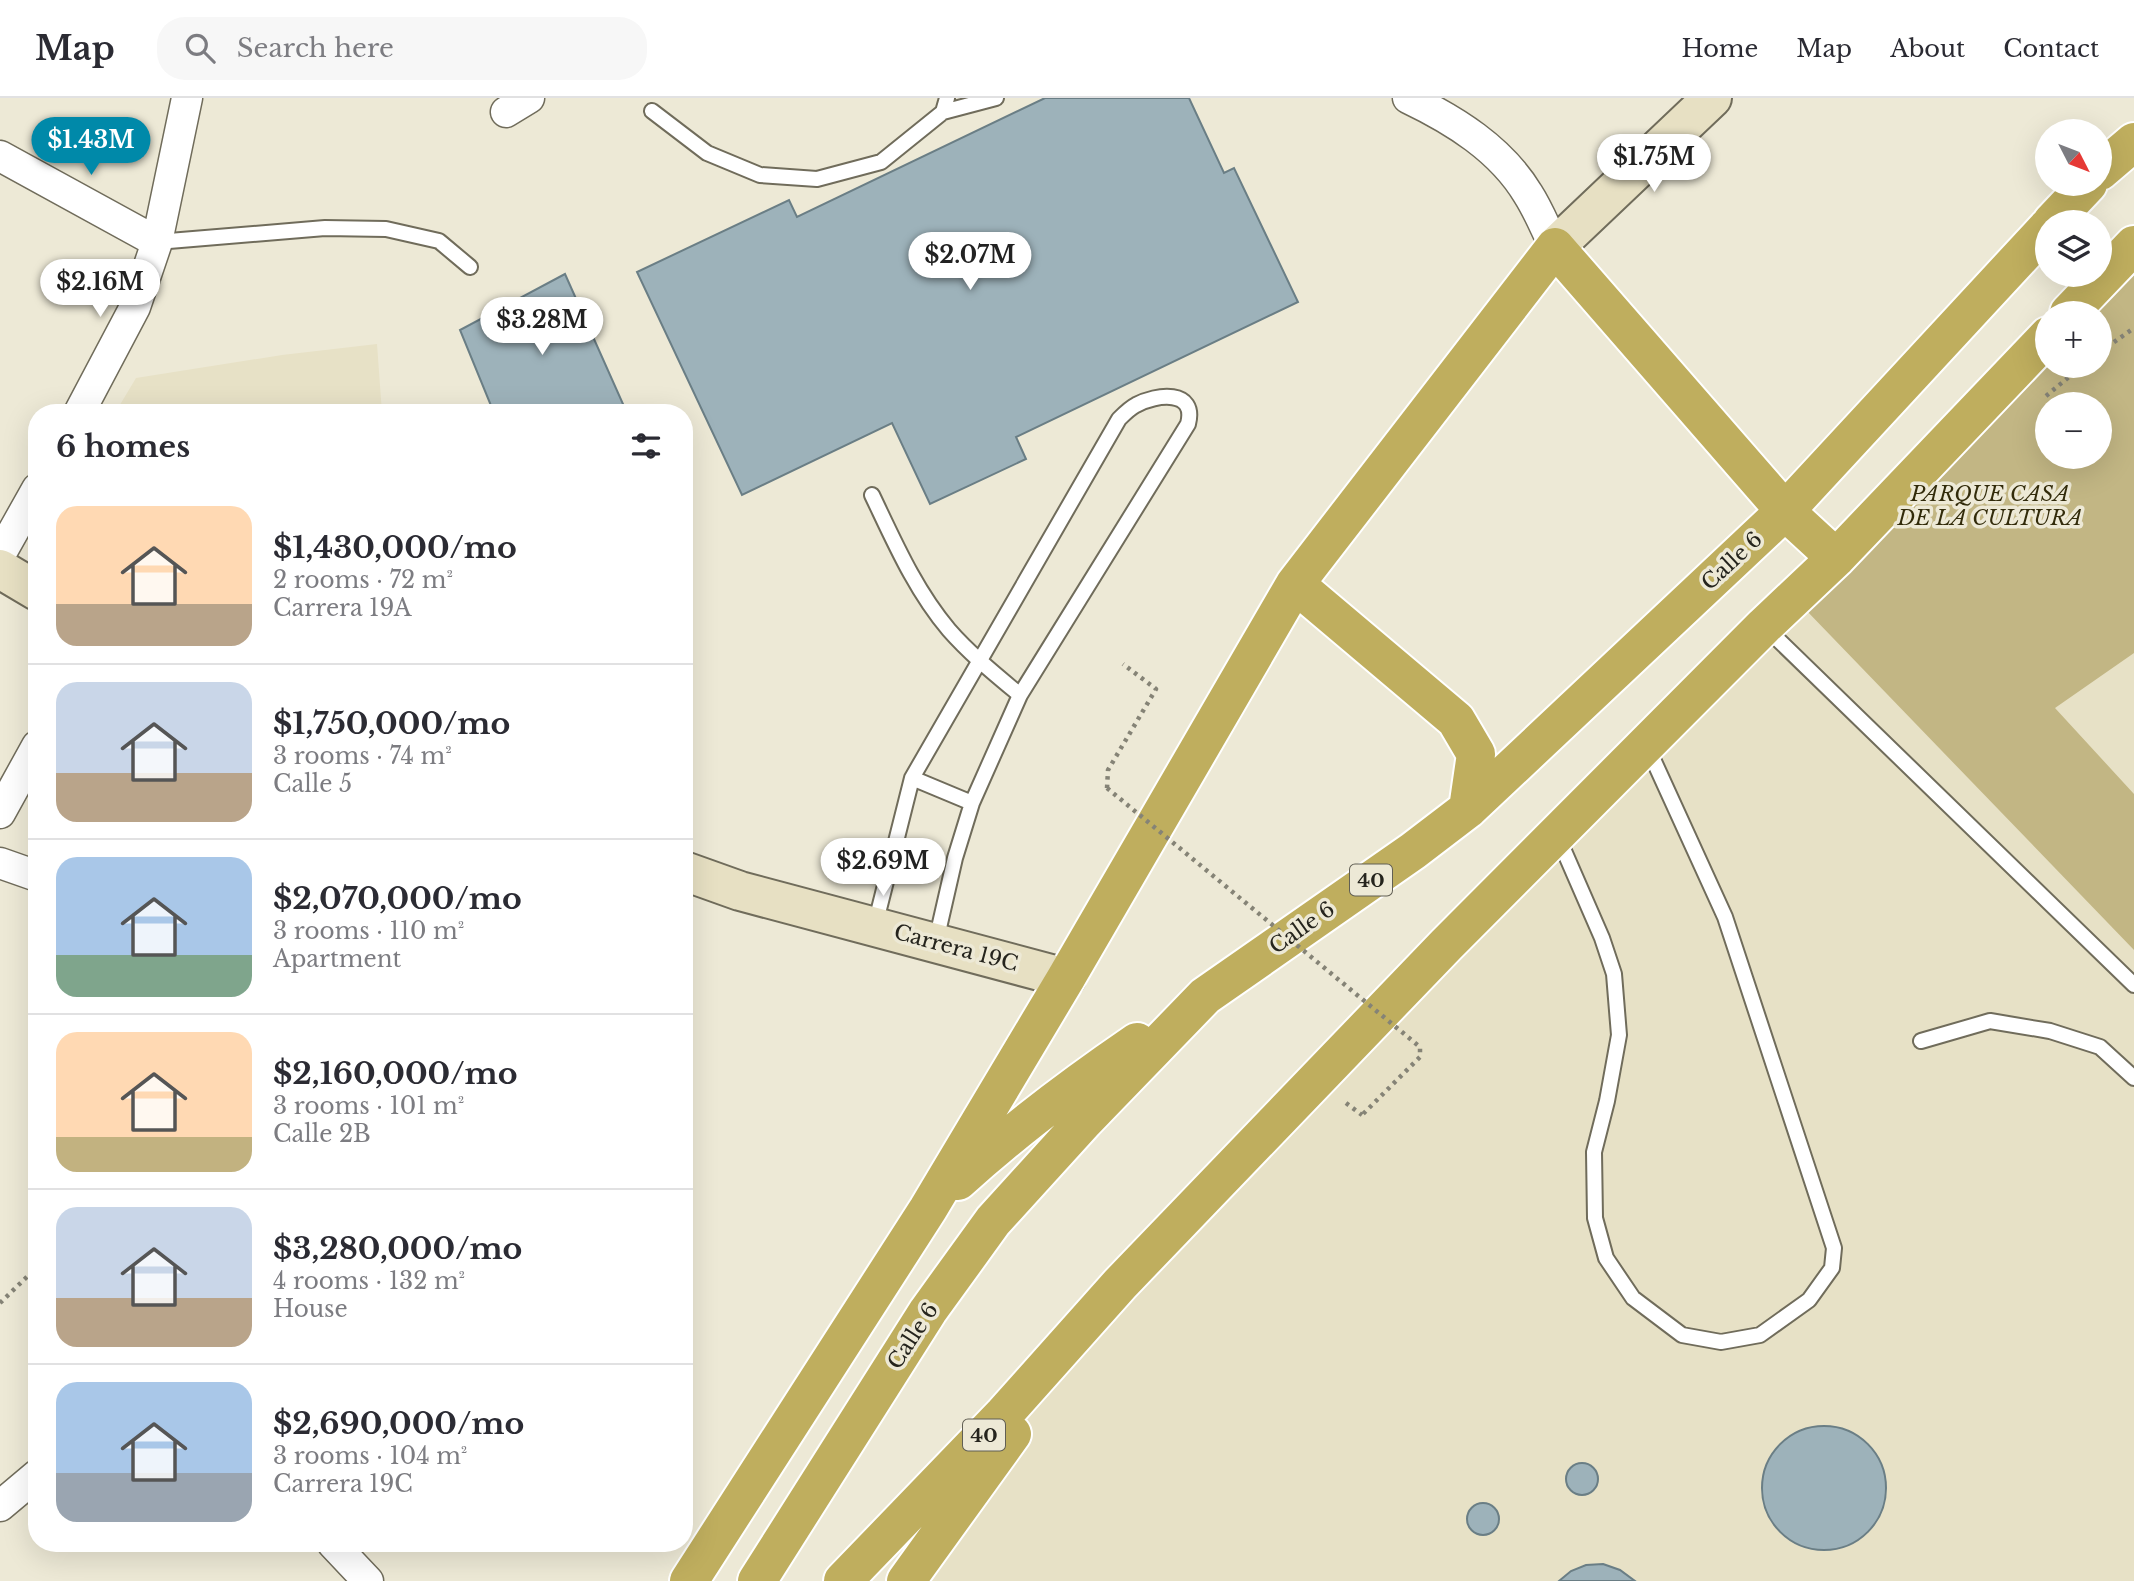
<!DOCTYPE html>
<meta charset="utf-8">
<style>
:root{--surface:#fff;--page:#f7f7f7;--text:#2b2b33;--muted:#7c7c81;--line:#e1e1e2;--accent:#0089a9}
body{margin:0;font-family:"Libre Baskerville",serif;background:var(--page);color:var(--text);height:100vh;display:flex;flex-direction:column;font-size:26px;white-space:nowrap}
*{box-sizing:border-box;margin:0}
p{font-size:23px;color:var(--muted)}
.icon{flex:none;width:38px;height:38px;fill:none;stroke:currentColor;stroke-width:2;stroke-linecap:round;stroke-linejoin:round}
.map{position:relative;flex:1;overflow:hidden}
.details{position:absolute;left:28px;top:306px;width:665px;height:1148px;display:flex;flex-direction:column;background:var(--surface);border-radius:28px;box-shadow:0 7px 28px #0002}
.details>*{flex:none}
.needle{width:46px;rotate:132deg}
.buttons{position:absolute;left:2035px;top:21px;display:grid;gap:14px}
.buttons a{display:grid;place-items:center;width:77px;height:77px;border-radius:50%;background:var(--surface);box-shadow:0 7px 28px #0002;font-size:35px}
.price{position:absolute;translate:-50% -60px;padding:0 16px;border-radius:24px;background:#fff;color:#222;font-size:23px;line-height:46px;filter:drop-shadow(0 2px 4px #0008)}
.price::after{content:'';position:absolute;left:50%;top:42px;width:21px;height:16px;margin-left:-10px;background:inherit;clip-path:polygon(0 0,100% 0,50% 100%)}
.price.on{background:var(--accent);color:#fff}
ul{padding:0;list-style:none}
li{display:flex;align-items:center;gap:21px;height:175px;padding:0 28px}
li+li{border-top:2px solid var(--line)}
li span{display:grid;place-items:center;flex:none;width:196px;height:140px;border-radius:21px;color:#555}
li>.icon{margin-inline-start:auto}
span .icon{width:84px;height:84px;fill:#fffc;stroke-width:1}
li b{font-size:30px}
h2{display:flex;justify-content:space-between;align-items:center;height:84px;padding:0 28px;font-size:30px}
header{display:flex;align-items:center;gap:42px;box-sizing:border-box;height:98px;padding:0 35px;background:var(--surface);border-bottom:2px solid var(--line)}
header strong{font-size:33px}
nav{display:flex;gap:38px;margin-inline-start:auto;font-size:24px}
.search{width:490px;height:63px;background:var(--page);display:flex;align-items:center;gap:18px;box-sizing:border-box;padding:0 24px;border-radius:28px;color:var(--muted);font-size:26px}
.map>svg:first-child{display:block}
.built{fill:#e7e1c6;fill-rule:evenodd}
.green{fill:#c2b684;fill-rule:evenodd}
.building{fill:#9db2ba;stroke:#6a7e85;stroke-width:2}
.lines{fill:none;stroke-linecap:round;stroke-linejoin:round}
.service-casing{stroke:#706c5b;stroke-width:18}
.minor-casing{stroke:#706c5b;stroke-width:33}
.secondary-casing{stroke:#706c5b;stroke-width:42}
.trunk-casing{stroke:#fff;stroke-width:42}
.path{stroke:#858376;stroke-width:4.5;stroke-dasharray:3.5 5;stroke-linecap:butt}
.service{stroke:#fff;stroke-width:14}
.minor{stroke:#fff;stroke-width:30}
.secondary{stroke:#e7e0c3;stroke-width:38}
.trunk{stroke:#bfae5e;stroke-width:38}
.path-bridge{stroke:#858376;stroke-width:4.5;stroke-dasharray:3.5 5;stroke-linecap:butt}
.labels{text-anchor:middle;stroke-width:7;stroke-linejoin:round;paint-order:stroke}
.shield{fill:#ede9d6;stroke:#615f54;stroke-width:2}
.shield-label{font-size:19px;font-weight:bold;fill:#25241d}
.park-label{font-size:21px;font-style:italic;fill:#322b0a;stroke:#ede9d6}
.street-label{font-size:21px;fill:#25241d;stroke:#ede9d6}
</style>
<header>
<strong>Map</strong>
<div class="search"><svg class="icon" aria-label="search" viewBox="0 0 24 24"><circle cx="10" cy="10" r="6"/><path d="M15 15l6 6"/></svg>Search here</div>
<nav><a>Home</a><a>Map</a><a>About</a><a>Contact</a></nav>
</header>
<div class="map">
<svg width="2134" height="1483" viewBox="0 0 2134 1483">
<rect width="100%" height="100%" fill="#ede9d6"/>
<path class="built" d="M2134 147V1483H906L1120 1186 2048 268H2100V215ZM2048 306H2100V359H2048Z
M377 246 382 315H115L136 280 282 257Z"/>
<path class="green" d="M2134 149V555L2055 610 2134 696V852L1804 510 2047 240 2048 268H2100V215H2071ZM2048 306H2100V359H2048Z"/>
<path class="building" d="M1045 0H1189L1224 75 1234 70 1298 204 1016 339 1026 361 930 406 892 325 742 397 637 174 789 102 797 119Z
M565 176 627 315H494L460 232Z
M1762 1390a62 62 0 1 1 124 0a62 62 0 1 1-124 0Z
M1566 1381a16 16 0 1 1 32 0a16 16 0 1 1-32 0Z
M1467 1421a16 16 0 1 1 32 0a16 16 0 1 1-32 0Z
M1603 1466 1620 1472 1635 1483H1559L1571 1473 1586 1467Z"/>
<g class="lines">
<g class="service-casing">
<path id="service" d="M652 13 707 55 760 77 817 81 881 64 943 14 947 0
M943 14 996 0
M157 144 325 130 386 131 439 143 470 169
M872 397C894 443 915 492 949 532 970 556 996 577 1020 597
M1765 529 2134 887
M912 680 972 705
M1558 739 1602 840 1614 876 1619 937 1607 1003 1594 1054 1595 1120 1606 1160 1633 1200 1682 1237 1721 1244 1760 1237 1809 1202 1832 1170 1834 1150 1725 819 1647 648
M875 827 912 680 1119 321C1124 316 1130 310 1136 307 1156 296 1197 291 1188 326L1020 597 972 705 955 760 936 843
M1921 943 1990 923 2050 933 2100 949 2134 980"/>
</g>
<g class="minor-casing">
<path id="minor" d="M1408 0C1454 22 1501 51 1528 96 1539 113 1546 132 1555 149
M506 14 529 0
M0 58 157 144
M79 315 135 209 157 144 187 0
M0 457 37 391
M0 715 37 648
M0 765 37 778
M0 1408 37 1377
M333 1446 368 1483"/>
</g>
<g class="secondary-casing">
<path id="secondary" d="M1555 149 1712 0
M0 471 37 493
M684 773 740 793 1066 880"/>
</g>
<g class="trunk-casing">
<path id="trunk" d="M2100 73 2134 44
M2052 124 2088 86
M2069 215 2134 147
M1295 486 1456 622 1476 656 1468 711
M958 1083C1014 1032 1074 987 1137 944
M689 1483 928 1111 1066 880 1295 486 1555 149 1785 413 1836 460
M757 1483 928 1213 993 1123 1084 1023 1205 898 1413 753 1468 711 1785 413 2048 129
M843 1483 1004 1316 1120 1186 1446 847 1764 528 1836 460 2048 238
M906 1483 1012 1336"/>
</g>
<path class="path" d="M2100 254 2134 230
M2046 298 2082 268
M1107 690 1108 672 1156 591 1123 566
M1346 1005 1362 1017
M0 1205 37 1169"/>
<use href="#service" class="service"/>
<use href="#minor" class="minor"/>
<use href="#secondary" class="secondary"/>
<use href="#trunk" class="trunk"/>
<path class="path-bridge" d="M1107 690 1420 949V959L1362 1017"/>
</g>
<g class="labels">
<g class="shield">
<rect x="1350" y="766.5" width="42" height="31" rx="5"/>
<rect x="963" y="1321.5" width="42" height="31" rx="5"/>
</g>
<g class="shield-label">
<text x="1371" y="789">40</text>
<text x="984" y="1344">40</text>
</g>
<g class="park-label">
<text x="1990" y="403">PARQUE CASA<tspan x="1990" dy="24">DE LA CULTURA</tspan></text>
</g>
<g class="street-label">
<text transform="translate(1732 463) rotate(-43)" y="7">Calle 6</text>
<text transform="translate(1302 830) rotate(-35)" y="7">Calle 6</text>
<text transform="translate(956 850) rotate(15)" y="7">Carrera 19C</text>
<text transform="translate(913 1238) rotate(-57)" y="7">Calle 6</text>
</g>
</g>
</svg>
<div class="buttons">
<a><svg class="needle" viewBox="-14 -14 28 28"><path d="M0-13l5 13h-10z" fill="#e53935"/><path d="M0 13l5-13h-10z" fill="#7c7c81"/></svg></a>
<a><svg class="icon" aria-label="layers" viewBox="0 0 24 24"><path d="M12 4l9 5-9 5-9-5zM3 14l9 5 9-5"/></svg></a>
<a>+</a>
<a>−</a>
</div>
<b class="price on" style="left:91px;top:79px">$1.43M</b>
<b class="price" style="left:1654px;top:96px">$1.75M</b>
<b class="price" style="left:970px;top:194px">$2.07M</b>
<b class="price" style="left:100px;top:221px">$2.16M</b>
<b class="price" style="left:542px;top:259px">$3.28M</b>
<b class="price" style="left:883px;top:800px">$2.69M</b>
<section class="details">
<h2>6 homes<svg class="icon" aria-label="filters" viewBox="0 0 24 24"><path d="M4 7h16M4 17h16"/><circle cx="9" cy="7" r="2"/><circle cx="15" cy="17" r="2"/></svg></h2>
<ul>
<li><span style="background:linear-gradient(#ffd9b3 70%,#b9a48a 0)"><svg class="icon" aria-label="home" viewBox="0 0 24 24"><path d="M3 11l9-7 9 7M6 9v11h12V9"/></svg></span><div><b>$1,430,000/mo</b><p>2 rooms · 72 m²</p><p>Carrera 19A</p></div></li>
<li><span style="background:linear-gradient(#c9d6e8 65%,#b9a48a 0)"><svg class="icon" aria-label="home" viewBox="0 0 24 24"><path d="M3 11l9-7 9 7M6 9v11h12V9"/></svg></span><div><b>$1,750,000/mo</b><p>3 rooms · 74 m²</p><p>Calle 5</p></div></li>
<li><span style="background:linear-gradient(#a9c7e8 70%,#7fa58c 0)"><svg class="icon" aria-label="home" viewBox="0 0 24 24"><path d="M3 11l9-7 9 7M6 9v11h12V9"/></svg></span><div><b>$2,070,000/mo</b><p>3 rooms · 110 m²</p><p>Apartment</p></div></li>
<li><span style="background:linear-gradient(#ffd9b3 75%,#c2b280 0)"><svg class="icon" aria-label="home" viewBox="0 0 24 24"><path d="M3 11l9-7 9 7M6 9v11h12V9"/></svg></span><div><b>$2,160,000/mo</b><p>3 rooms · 101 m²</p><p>Calle 2B</p></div></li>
<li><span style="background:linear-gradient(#c9d6e8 65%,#b9a48a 0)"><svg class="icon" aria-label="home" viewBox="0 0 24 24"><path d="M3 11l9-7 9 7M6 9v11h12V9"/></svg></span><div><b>$3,280,000/mo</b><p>4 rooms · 132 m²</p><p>House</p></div></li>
<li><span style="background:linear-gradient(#a9c7e8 65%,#9aa5b1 0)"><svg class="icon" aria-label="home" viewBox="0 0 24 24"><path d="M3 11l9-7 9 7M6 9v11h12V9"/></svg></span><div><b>$2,690,000/mo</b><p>3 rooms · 104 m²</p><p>Carrera 19C</p></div></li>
</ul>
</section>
</div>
